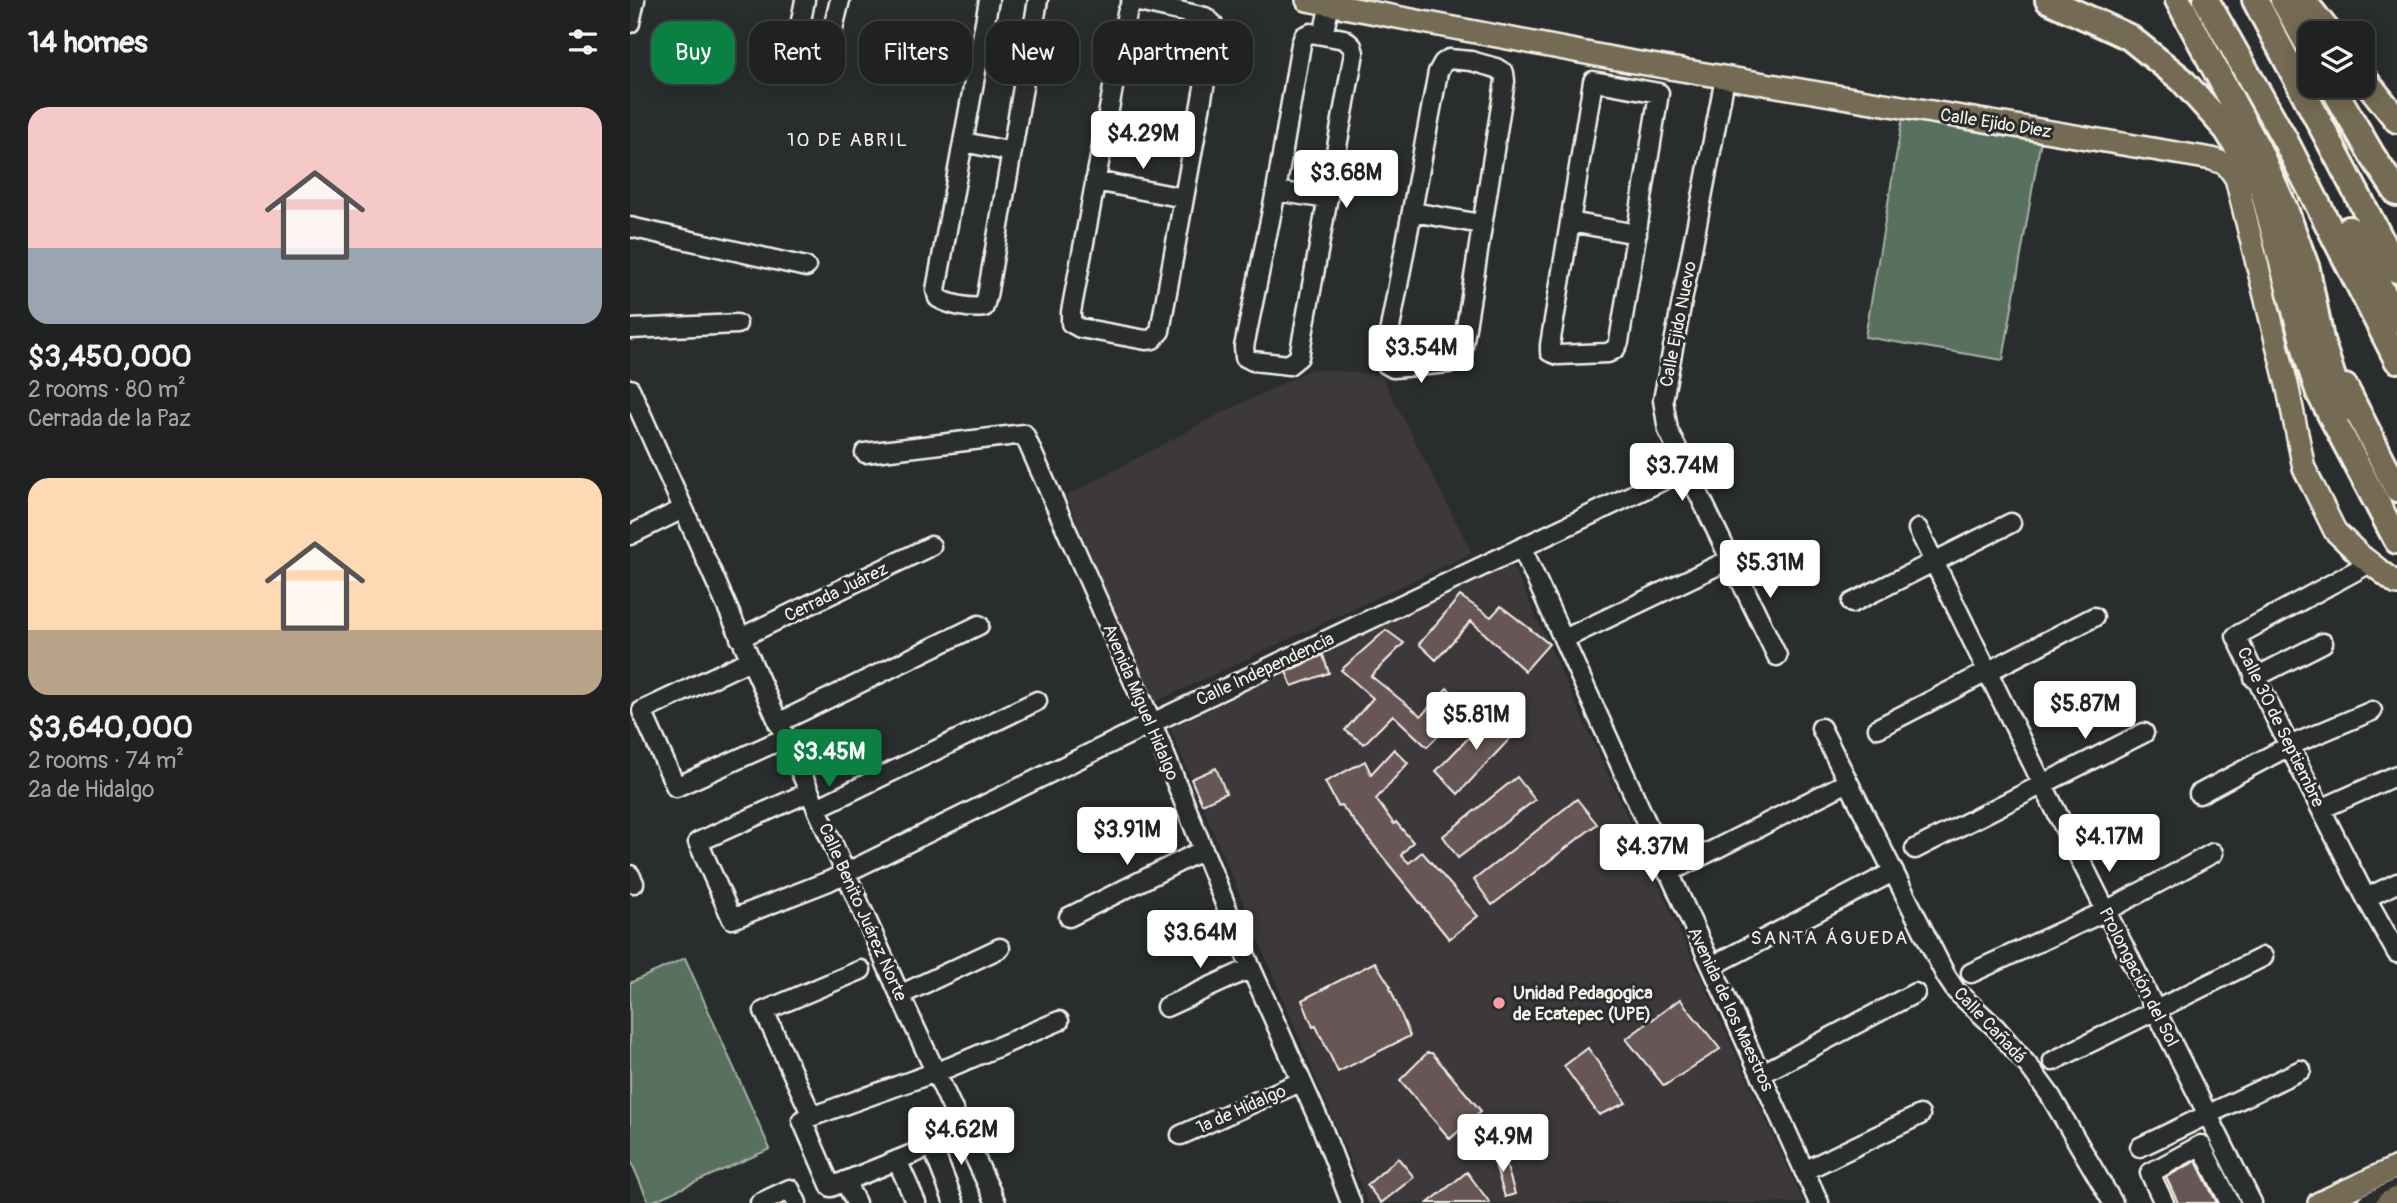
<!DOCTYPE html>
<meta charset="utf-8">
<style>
:root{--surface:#202222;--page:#2d2f2f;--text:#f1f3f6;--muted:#a2a4a5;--line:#3d3f40;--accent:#0b8043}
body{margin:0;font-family:Pangolin,sans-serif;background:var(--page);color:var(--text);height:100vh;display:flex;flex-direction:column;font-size:26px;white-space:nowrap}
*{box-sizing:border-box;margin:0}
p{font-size:23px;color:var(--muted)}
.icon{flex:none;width:38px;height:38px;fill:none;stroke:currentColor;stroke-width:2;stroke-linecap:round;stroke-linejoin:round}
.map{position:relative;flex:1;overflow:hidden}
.sheet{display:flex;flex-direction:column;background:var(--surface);width:630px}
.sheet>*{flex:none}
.top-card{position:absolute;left:21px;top:21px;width:665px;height:63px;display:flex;gap:14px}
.controls{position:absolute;left:1668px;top:21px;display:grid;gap:14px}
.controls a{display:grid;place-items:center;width:77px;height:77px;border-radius:14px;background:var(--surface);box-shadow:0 4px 18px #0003,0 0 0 2px var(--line);font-size:35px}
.price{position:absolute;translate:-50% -60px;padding:0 16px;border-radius:7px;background:#fff;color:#222;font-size:23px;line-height:46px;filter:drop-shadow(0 2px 4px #0008)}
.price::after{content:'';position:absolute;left:50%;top:42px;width:21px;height:16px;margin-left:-10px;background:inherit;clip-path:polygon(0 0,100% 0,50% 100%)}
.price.selected{background:var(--accent);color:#fff}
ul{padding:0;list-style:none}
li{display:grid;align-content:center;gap:14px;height:371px;padding:0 28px}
li span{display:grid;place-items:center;height:217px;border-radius:21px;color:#555}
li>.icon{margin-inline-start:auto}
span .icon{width:126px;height:126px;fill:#fffc;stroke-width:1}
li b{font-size:30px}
h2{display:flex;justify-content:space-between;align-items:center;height:84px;padding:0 28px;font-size:30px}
.pill{padding:0 24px;border-radius:21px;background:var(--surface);box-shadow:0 4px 18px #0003,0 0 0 2px var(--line);font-size:24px;line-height:63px}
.pill.selected{background:var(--accent);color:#fff}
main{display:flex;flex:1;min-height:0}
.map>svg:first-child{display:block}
.built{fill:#3d393a}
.green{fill:#59715e;stroke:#a6b1a3;stroke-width:2}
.building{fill:#685656;stroke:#f4f1e8;stroke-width:2}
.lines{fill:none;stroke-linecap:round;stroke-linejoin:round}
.minor-casing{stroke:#f4f1e8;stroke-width:23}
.major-casing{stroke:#f4f1e8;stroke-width:26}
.highway-casing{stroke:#f4f1e8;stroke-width:30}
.minor{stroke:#2a2d2e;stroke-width:18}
.major{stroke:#746b52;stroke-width:21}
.highway{stroke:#746b52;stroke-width:24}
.poi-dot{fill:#ff9aa2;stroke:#2a2d2e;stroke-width:2.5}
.labels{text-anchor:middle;stroke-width:6;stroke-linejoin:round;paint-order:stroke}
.street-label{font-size:18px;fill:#f4f1e8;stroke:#2a2d2e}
.poi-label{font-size:18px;font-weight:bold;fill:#f4f1e8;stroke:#2a2d2e;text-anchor:start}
.neighbourhood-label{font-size:19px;letter-spacing:2px;fill:#f4f1e8;stroke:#2a2d2e}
</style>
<main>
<section class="sheet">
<h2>14 homes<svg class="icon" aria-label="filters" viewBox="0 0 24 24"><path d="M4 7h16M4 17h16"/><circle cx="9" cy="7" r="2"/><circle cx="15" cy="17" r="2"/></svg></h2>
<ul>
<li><span style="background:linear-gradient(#f6c9c9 65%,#9aa5b1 0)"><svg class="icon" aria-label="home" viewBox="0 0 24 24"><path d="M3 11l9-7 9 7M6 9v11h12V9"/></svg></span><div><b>$3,450,000</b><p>2 rooms · 80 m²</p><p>Cerrada de la Paz</p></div></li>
<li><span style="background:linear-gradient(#ffd9b3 70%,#b9a48a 0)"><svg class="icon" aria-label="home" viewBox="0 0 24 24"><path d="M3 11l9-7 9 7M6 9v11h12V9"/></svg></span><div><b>$3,640,000</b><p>2 rooms · 74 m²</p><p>2a de Hidalgo</p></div></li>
</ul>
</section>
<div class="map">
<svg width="1767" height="1203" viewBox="0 0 1767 1203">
<rect width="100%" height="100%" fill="#2a2d2e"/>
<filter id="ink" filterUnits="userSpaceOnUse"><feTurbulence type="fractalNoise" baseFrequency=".0143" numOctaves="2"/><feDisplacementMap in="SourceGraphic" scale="14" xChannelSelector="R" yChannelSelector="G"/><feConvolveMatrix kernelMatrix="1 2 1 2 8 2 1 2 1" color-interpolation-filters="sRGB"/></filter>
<g filter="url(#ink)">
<path class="built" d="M682 369 751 375 842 553 523 703 436 496 584 417Z
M882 564 1174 1203H738L540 728Z"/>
<path class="green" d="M1274 110 1412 133 1373 360 1235 337Z
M55 958 140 1149 19 1203 0 1159V983Z"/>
<path class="building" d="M830 596 861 617 871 606 919 644 895 671 841 621 806 660 789 644Z
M756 630 774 643 741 676 791 716 817 688 839 705 797 747 763 715 734 744 715 730 743 698 711 670Z
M693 655 699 673 662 686 656 672Z
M865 711 887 731 828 794 806 771Z
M764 749 778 763 746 799 764 824 766 822 783 842 771 855 779 863 792 852 848 916 819 939 711 805 708 806 695 782 735 761 741 774Z
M586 768 596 793 572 804 561 779Z
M887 777 905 800 828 858 813 836Z
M947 799 967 824 862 905 844 880Z
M745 962 761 987 760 988 780 1036 708 1072 686 1026 683 1027 672 1000Z
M1050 999 1090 1049 1034 1086 996 1039Z
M958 1048 996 1103 969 1115 934 1066Z
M797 1053H802L851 1111 820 1139 770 1080Z
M872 1150 885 1194 875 1197 862 1154Z
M768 1158 784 1177 751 1203 737 1185Z
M1566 1161 1587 1203H1548L1536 1177Z
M837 1172 860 1203H798Z"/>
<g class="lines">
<g class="minor-casing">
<path id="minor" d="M175 0 170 26 172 33C181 39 191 39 201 37L210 0
M359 0 306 290 308 298C320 305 340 309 354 307L357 296 408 0
M509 2 575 17 583 24 584 32 530 331 523 339 516 340 450 328 441 323V312L497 13 501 3Z
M0 23 5 0
M681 33 714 39 722 46 724 53 669 357 659 365 623 361 615 357 614 347 646 191 671 44 674 36Z
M693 35 700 4
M819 59 841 61 866 68 874 73 875 81 832 353 827 360 819 363 763 368 756 364 755 355 808 72 813 63Z
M1095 78 1033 400 1038 430 1147 656
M963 81 1029 93 989 342 985 349 978 353 928 355 920 352V345Z
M334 142 382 152
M465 181 554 198
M646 191 698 199
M783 212 851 224
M940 222 1007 234
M0 227 176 267
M0 329 107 324
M0 389 270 995 366 1203
M235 453 394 434 522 723 621 968 691 1125 721 1203
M1288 529 1412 783 1622 1203
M0 535 53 509
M892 548 1189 1203
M1740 563 1606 636 1659 746 1736 898 1767 953
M1222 603 1381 523
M110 638 301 546
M934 639 1099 560
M120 660 12 711 46 787 155 738
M1624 678 1693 643
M148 723 349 625
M1191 728 1316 976 1326 991 1366 1028 1401 1069 1420 1095 1483 1203
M1248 728 1464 617
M179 792 68 842 102 919 199 881 522 723 1057 469
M1569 794 1659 746 1742 711
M187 808 407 701
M1691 809 1767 775
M1285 849 1514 733
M1038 873 1218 782
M0 875 4 883
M1736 898 1767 883
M439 917 573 850
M1082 966 1263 872
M1341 973 1476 911 1583 853
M270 995 370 948
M536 1007 621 968
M1423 1061 1633 957
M1131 1074 1285 993
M182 1116 134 1011 231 970
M551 1135 670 1082
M1510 1147 1671 1070
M267 1160 286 1203
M1174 1171 1290 1115
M215 1181 226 1203
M130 1203 160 1189 167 1203
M324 1203 302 1146 201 1187 172 1120 320 1067 429 1021
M1534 1203 1520 1173 1571 1145 1600 1203
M1737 1203 1767 1189"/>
</g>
<g class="major-casing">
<path id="major" d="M677 0 998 61 1582 159 1596 164 1606 178 1658 389 1674 468 1705 531 1730 555 1767 584
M1689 1203 1767 1167
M1757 1203 1767 1198"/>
</g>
<g class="highway-casing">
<path id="highway" d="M1418 0 1499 37 1551 79 1597 130 1632 188 1679 363 1689 393 1767 541
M1548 0 1628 149 1655 209 1677 269 1691 340 1713 409
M1576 0 1655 140 1767 360
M1625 0 1767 270
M1653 0 1680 48
M1673 0 1699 33
M1732 76 1767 120
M1702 86 1742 155 1767 193
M1719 229 1767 319
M1715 387 1767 489"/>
</g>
<use href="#minor" class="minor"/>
<use href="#major" class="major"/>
<use href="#highway" class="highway"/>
</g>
</g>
<circle class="poi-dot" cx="869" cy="1003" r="7"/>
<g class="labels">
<g class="street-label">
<text transform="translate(1366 123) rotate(9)" y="6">Calle Ejido Diez</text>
<text transform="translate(1048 324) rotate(-79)" y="6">Calle Ejido Nuevo</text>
<text transform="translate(206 592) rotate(-26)" y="6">Cerrada Juárez</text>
<text transform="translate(635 669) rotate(-25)" y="6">Calle Independencia</text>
<text transform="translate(511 702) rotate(67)" y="6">Avenida Miguel Hidalgo</text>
<text transform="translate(1651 727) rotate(64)" y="6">Calle 30 de Septiembre</text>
<text transform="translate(233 912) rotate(66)" y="6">Calle Benito Juárez Norte</text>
<text transform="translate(1509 977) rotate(63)" y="6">Prolongación del Sol</text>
<text transform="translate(1101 1009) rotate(65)" y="6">Avenida de los Maestros</text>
<text transform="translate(1360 1025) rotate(47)" y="6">Calle Cañadá</text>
<text transform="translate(611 1109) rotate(-24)" y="6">1a de Hidalgo</text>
</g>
<g class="poi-label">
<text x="883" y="999">Unidad Pedagogica<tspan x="883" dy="21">de Ecatepec (UPE)</tspan></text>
</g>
<g class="neighbourhood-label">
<text x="218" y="146">10 DE ABRIL</text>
<text x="1200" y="944">SANTA ÁGUEDA</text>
</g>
</g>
</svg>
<div class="controls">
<a><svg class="icon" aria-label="layers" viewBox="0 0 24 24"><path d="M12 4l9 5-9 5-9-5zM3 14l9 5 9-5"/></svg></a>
</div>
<b class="price" style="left:513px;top:171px">$4.29M</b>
<b class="price" style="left:716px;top:210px">$3.68M</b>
<b class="price" style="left:791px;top:385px">$3.54M</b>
<b class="price" style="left:1052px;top:503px">$3.74M</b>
<b class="price" style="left:1140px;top:600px">$5.31M</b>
<b class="price" style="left:1455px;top:741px">$5.87M</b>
<b class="price" style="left:846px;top:752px">$5.81M</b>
<b class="price selected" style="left:199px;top:789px">$3.45M</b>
<b class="price" style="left:497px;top:867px">$3.91M</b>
<b class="price" style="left:1479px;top:874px">$4.17M</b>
<b class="price" style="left:1022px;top:884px">$4.37M</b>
<b class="price" style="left:570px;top:970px">$3.64M</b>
<b class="price" style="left:331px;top:1167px">$4.62M</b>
<b class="price" style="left:873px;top:1174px">$4.9M</b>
<div class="top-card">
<a class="pill selected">Buy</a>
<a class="pill">Rent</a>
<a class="pill">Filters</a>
<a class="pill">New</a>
<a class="pill">Apartment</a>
</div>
</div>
</main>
